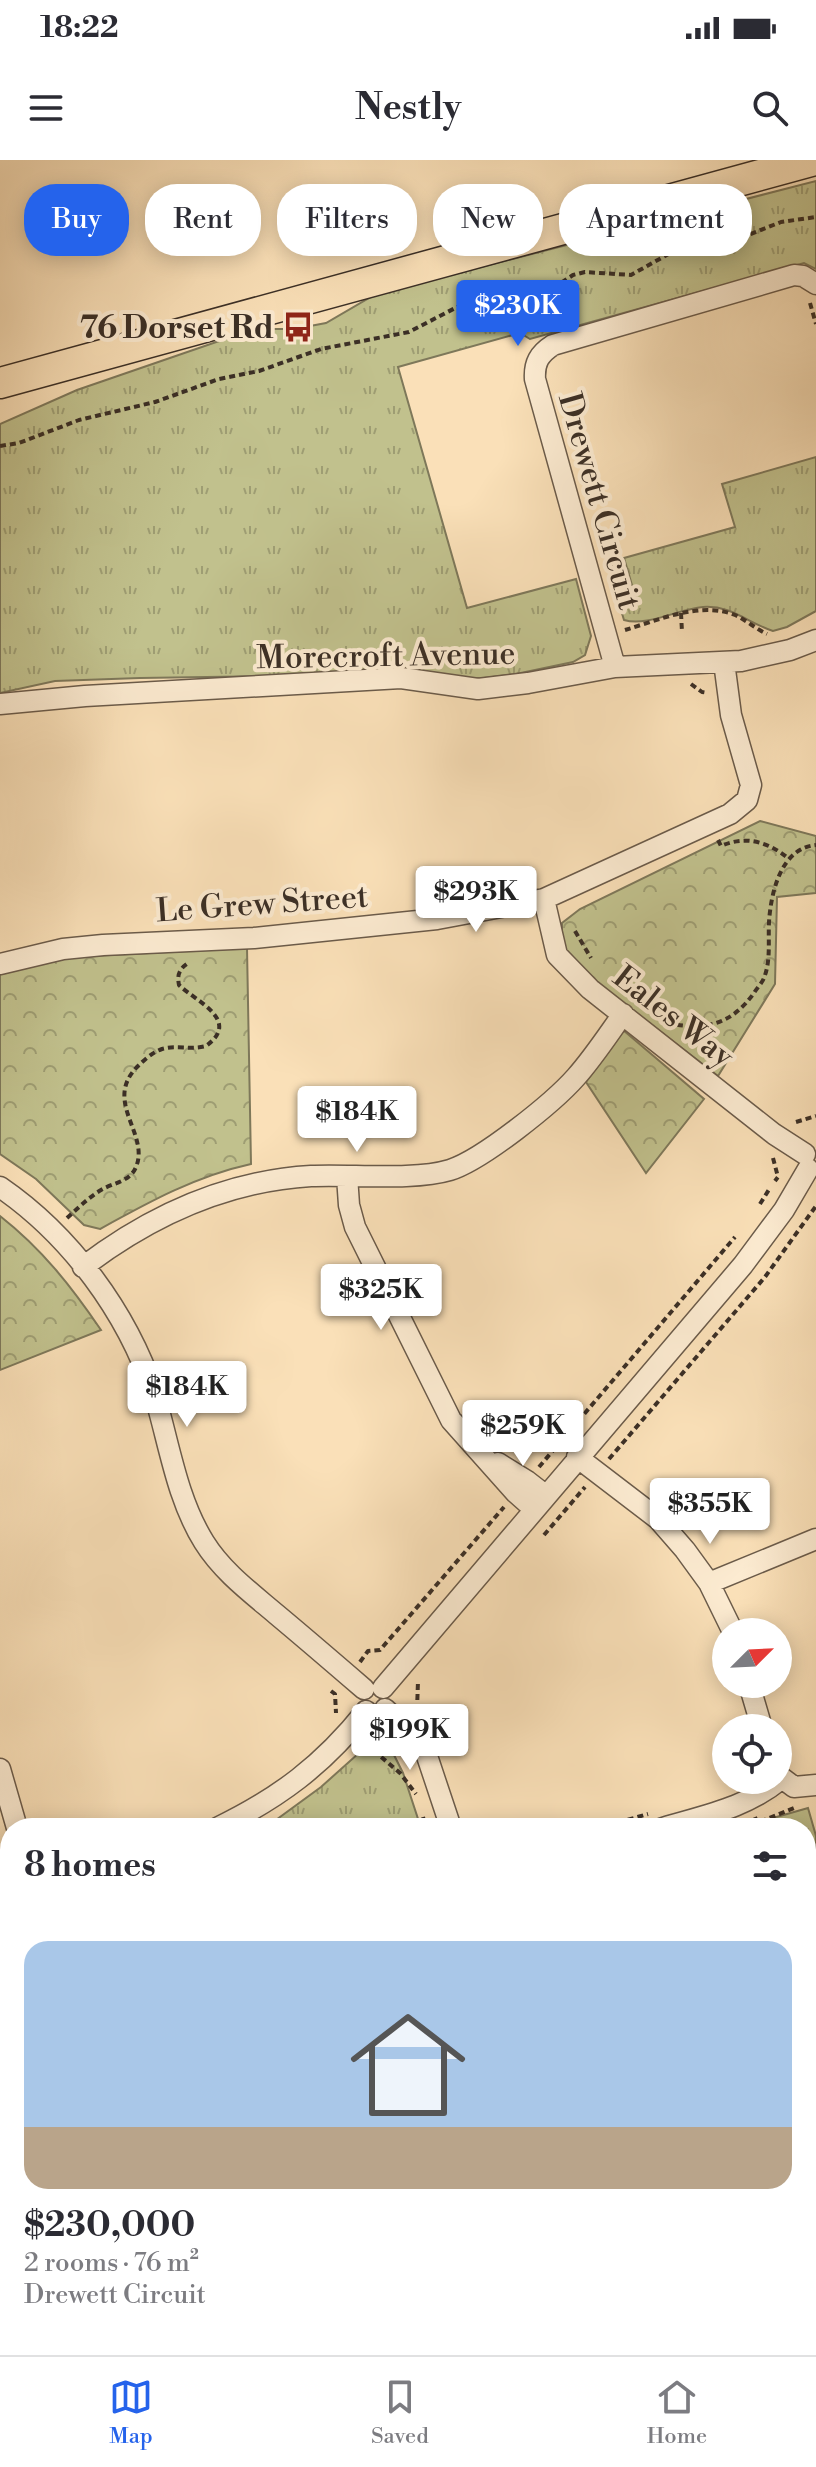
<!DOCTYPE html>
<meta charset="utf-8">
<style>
:root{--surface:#fff;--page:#f2f2f3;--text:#2b2b33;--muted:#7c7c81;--line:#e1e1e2;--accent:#2563eb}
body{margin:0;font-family:"Libre Bodoni",serif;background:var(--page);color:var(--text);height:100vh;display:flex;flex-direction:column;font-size:30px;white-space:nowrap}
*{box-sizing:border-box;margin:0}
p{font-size:26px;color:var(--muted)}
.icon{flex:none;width:44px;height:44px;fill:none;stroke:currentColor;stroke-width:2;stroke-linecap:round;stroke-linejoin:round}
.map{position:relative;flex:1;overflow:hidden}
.side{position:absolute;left:0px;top:1658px;width:816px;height:538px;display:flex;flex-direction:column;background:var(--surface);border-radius:32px 32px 0 0;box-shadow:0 4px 20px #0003}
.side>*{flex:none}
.guide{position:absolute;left:24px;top:24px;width:768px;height:72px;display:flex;gap:16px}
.needle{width:52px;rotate:66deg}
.controls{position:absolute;left:712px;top:1458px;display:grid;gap:16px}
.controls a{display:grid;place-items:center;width:80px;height:80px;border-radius:50%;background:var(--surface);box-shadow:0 4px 20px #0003;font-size:40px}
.price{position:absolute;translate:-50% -68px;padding:0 18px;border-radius:8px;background:#fff;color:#222;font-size:26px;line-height:52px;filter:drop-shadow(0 2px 4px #0008)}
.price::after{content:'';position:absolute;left:50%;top:48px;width:24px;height:18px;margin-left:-12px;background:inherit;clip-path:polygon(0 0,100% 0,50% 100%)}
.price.selected{background:var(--accent);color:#fff}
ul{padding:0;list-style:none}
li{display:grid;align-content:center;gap:16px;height:424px;padding:0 24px}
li+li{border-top:2px solid var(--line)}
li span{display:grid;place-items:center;height:248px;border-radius:24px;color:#555}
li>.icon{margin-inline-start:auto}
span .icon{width:144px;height:144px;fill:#fffc;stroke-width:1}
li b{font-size:34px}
h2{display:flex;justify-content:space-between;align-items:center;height:96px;padding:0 24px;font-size:34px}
.pill{padding:0 28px;border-radius:32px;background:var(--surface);box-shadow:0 4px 20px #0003;font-size:28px;line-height:72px}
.pill.selected{background:var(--accent);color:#fff}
.status{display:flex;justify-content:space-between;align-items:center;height:56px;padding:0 40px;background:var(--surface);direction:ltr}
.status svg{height:22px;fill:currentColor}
header{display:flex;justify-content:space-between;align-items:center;height:104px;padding:0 24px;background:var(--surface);font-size:36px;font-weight:700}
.tabs{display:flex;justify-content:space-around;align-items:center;height:112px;border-top:2px solid var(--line);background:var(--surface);font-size:22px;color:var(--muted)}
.tabs a{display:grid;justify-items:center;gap:4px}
.tabs .selected{color:var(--accent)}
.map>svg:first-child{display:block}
.forest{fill:url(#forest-crowns);stroke:#7e785a;stroke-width:2}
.park{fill:url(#park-tufts);stroke:#7e785a;stroke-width:2}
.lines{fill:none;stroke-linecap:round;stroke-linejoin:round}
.street-casing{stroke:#6b5b4a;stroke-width:23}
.primary-casing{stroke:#3b2f26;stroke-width:33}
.path{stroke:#3b2f26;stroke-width:4;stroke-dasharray:6 4;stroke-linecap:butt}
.street{stroke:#fcebd1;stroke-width:20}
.primary{stroke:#fae0b8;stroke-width:30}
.labels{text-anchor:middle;stroke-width:8;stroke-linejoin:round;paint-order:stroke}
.poi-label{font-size:32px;font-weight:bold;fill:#3b2f26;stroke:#fcebd1;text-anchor:end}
.street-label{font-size:32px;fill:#3b2f26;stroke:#fcebd1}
</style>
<div class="status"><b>18:22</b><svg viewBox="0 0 49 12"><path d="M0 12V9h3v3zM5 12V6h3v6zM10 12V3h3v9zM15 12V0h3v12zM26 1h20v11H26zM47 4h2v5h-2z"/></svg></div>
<header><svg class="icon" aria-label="menu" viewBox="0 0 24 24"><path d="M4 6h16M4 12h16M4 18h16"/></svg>Nestly<svg class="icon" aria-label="search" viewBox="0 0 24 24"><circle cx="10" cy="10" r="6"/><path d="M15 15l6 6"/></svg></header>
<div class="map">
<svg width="816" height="2195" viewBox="0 0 816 2195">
<defs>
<pattern id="forest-crowns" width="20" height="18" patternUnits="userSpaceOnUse" patternTransform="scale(2)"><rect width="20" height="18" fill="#c1c18d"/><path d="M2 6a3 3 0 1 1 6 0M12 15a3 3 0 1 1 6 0" fill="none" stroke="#9e9d73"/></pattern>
<pattern id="park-tufts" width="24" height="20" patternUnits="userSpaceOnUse" patternTransform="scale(2)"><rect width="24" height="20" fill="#c1c18d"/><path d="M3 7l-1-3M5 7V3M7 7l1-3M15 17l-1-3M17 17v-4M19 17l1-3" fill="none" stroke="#9e9d73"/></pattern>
</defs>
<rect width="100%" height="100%" fill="#fae0b8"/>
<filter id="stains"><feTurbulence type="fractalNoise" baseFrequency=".0025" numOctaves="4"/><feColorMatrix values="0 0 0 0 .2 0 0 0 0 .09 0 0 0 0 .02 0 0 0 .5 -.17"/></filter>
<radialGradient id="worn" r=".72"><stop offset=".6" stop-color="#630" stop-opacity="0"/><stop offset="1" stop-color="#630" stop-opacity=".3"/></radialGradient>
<path class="forest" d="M760 661 816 676V733L777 737 775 824 718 916 574 805 562 784V763L580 749Z
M247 788 251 1004C196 1016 149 1042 100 1069L84 1065 36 1019 0 994V814L71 797Z
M623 870 704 939 646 1013 586 922Z
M0 1056C42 1089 71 1126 101 1170L0 1210Z"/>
<path class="park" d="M816 21V109L804 103 530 179 520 173 398 207 467 448 576 419 591 476 585 495 573 502 516 514 460 521 344 515 140 518 55 521 0 533V264L77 230 254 169H294L326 163 376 134Z
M816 297V451L787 467 773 471C748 463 731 445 703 447 678 449 647 467 624 460L620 447 637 442 624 398 735 367 722 324Z
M369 1584 390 1587 403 1613 421 1668H265L321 1627Z
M808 1648 816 1676V1747L806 1750V1668H756L773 1658Z
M10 1754V2015L0 2010V1757Z
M24 2186H115L117 2195H26Z"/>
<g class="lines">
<g class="street-casing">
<path id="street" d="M615 507 535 219C534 203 539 194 553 185L794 115 803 116 816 124
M0 544 85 536 401 518 478 529 528 523 615 507 741 501 790 490 816 480
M544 739 557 795 590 829 774 974 805 994
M0 804 63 789 103 785 254 778 437 759 544 739 730 654 747 640 751 625 731 555 724 502
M347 1016 349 1045 355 1067 451 1260 516 1333 534 1349
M0 1027C70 1075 127 1152 154 1233 169 1282 176 1337 204 1382 222 1411 250 1432 276 1454 306 1479 335 1504 364 1529
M83 1107C150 1056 226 1021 311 1016 351 1014 413 1021 450 1010 482 1000 553 943 576 917 593 898 608 875 623 854
M577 1297 658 1359 685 1390 709 1423 733 1472
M498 1303 527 1321 545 1335
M709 1423 816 1379
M749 1524 762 1568
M383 1528 743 1105 784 1050 808 1009
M385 1549 418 1580 427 1596 451 1668
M0 1609 17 1668
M778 1615 794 1627 816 1625
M217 1668C279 1638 323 1605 366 1551
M663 1668C706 1655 746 1648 781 1619
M0 1737 10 1734
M812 1809 816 1824
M0 2047 10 2041
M0 2130 10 2169
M14 2186 17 2195
M432 2195 468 2186"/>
</g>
<g class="primary-casing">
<path id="primary" d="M0 223 815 0"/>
</g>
<path class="path" d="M550 132 554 140 557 165
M810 143 816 164
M0 286 19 283 79 260 155 242 219 219 259 211 321 189 409 172 461 145 538 138 573 115 585 112 631 115 672 92 728 83 781 62 816 57
M608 406 622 402 633 439 618 445
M681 453 682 472
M625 470C659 460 700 441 735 455 746 460 756 469 767 474
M691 524 702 532 708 533
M718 680 721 686C746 675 768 682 788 698
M575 771 591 798
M667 863C705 871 731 865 754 833 757 828 762 823 764 818 771 800 768 781 769 762 771 732 781 688 816 685
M796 962 816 956
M773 998 778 1017 775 1021
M760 1044 770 1028
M67 1058C78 1048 88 1038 101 1030 112 1023 130 1022 136 1007 150 974 103 942 137 907 144 900 153 892 162 889 176 885 191 890 206 886 242 860 195 841 179 825 177 815 179 809 188 803
M609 1299 765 1117 816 1046
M539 1307 735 1077
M544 1375 585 1327
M720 1489 726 1506
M360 1502 368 1491 380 1490 504 1347
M331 1531 335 1534 336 1553
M417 1550 418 1521
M366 1584 400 1613 416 1634
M379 1595 390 1581
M423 1657 426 1668
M755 1657 757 1663 794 1648
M599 1668 648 1654
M741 1668 757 1663
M0 2014 10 2019
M346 2195 382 2186"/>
<use href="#street" class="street"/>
<use href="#primary" class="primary"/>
</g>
<defs>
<g id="bus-bare" transform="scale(2.4)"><path d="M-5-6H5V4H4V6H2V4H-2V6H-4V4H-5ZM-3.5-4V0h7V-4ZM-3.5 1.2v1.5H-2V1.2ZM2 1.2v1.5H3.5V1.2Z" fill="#8f2418" stroke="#fcebd1" stroke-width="2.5" paint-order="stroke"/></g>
</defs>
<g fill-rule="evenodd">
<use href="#bus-bare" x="298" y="167"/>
</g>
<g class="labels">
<g class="poi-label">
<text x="274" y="178">76 Dorset Rd</text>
</g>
<g class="street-label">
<text transform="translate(600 341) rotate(74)" y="11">Drewett Circuit</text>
<text transform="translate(386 495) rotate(-1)" y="11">Morecroft Avenue</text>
<text transform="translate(262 743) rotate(-4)" y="11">Le Grew Street</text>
<text transform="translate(674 856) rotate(38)" y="11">Eales Way</text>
</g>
</g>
<rect width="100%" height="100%" filter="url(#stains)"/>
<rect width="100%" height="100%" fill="url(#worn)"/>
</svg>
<div class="controls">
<a><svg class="needle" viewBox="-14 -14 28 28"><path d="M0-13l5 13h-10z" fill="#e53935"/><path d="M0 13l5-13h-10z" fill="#7c7c81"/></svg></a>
<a><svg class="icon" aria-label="locate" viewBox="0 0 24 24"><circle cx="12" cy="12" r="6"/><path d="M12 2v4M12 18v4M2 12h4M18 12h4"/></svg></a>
</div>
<b class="price selected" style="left:518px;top:188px">$230K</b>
<b class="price" style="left:476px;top:774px">$293K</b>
<b class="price" style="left:357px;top:994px">$184K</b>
<b class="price" style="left:381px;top:1172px">$325K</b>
<b class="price" style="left:187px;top:1269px">$184K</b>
<b class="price" style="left:523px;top:1308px">$259K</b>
<b class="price" style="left:710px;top:1386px">$355K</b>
<b class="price" style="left:410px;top:1612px">$199K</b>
<div class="guide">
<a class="pill selected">Buy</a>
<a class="pill">Rent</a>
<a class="pill">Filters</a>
<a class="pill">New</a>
<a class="pill">Apartment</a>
</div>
<section class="side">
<h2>8 homes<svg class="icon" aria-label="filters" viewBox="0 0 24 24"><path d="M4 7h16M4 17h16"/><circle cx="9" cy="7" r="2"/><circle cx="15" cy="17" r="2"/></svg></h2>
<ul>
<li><span style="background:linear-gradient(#a9c7e8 75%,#b9a48a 0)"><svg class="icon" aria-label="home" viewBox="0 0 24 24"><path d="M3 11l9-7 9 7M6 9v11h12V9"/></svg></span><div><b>$230,000</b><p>2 rooms · 76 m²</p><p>Drewett Circuit</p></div></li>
</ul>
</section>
</div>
<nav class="tabs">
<a class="selected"><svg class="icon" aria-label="map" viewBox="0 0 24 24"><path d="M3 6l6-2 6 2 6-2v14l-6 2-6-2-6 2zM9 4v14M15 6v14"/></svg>Map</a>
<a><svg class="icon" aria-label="saved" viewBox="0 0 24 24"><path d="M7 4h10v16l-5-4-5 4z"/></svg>Saved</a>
<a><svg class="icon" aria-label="home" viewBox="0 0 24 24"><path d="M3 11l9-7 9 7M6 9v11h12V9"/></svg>Home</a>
</nav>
